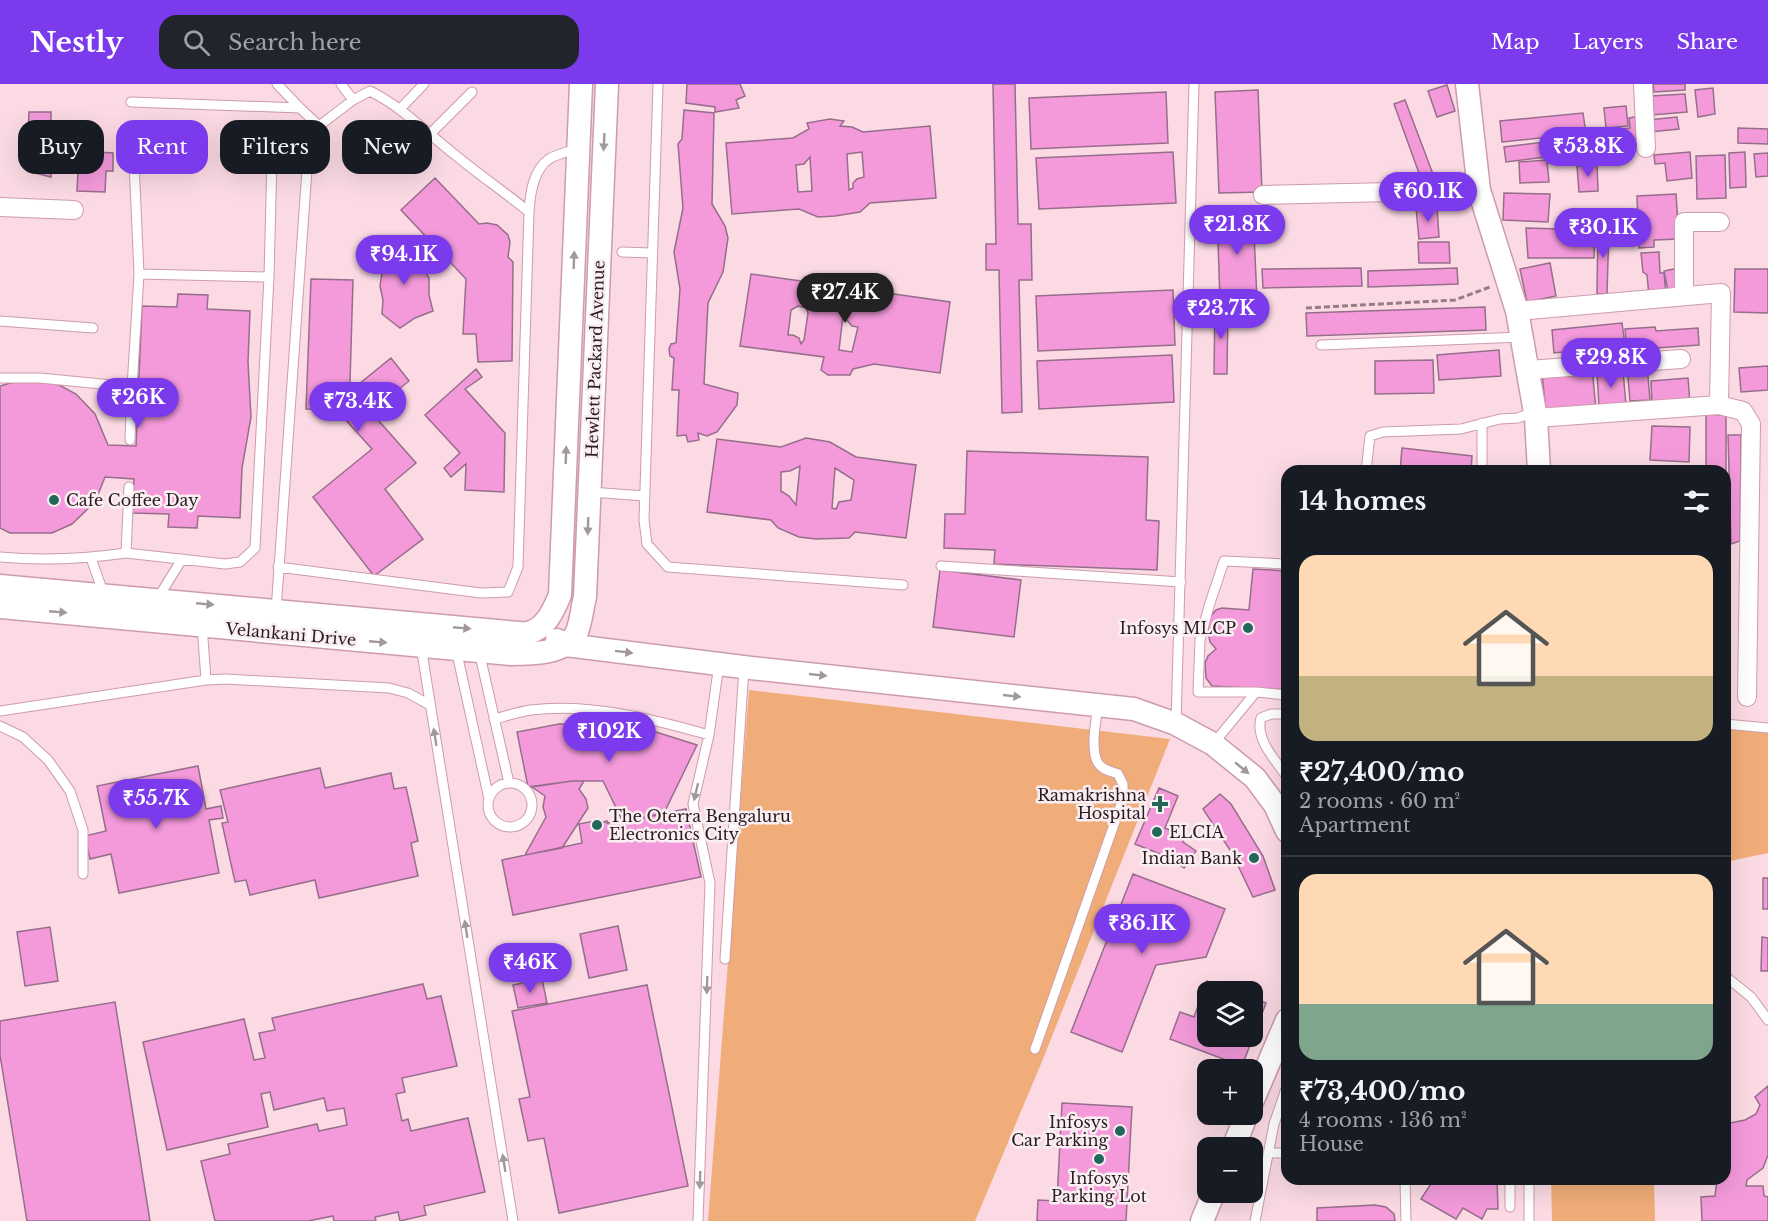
<!DOCTYPE html>
<meta charset="utf-8">
<style>
:root{--surface:#171b24;--page:#20242c;--text:#f1f3f6;--muted:#9ea1a6;--line:#363941;--accent:#7c3aed}
body{margin:0;font-family:"Libre Baskerville",serif;background:var(--page);color:var(--text);height:100vh;display:flex;flex-direction:column;font-size:22px;white-space:nowrap}
*{box-sizing:border-box;margin:0}
p{font-size:20px;color:var(--muted)}
.icon{flex:none;width:33px;height:33px;fill:none;stroke:currentColor;stroke-width:2;stroke-linecap:round;stroke-linejoin:round}
.map{position:relative;flex:1;overflow:hidden}
.side{position:absolute;left:1281px;top:381px;width:450px;height:720px;display:flex;flex-direction:column;background:var(--surface);border-radius:18px;box-shadow:0 6px 24px #0002}
.side>*{flex:none}
.banner{position:absolute;left:18px;top:36px;width:570px;height:54px;display:flex;gap:12px}
.fabs{position:absolute;left:1197px;top:897px;display:grid;gap:12px}
.fabs a{display:grid;place-items:center;width:66px;height:66px;border-radius:12px;background:var(--surface);box-shadow:0 6px 24px #0002;font-size:30px}
.price{position:absolute;translate:-50% -51px;padding:0 14px;border-radius:21px;background:var(--accent);color:#fff;font-size:20px;line-height:39px;filter:drop-shadow(0 2px 3px #0008)}
.price::after{content:'';position:absolute;left:50%;top:36px;width:18px;height:14px;margin-left:-9px;background:inherit;clip-path:polygon(0 0,100% 0,50% 100%)}
.price.selected{background:#222;color:#fff}
ul{padding:0;list-style:none}
li{display:grid;align-content:center;gap:12px;height:318px;padding:0 18px}
li+li{border-top:2px solid var(--line)}
li span{display:grid;place-items:center;height:186px;border-radius:18px;color:#555}
li>.icon{margin-inline-start:auto}
span .icon{width:108px;height:108px;fill:#fffc;stroke-width:1}
li b{font-size:26px}
h2{display:flex;justify-content:space-between;align-items:center;height:72px;padding:0 18px;font-size:26px}
.chip{padding:0 21px;border-radius:18px;background:var(--surface);box-shadow:0 6px 24px #0002;font-size:21px;line-height:54px}
.chip.selected{background:var(--accent);color:#fff}
header{display:flex;align-items:center;gap:36px;box-sizing:border-box;height:84px;padding:0 30px;background:var(--accent);color:#fff}
header strong{font-size:28px}
nav{display:flex;gap:33px;margin-inline-start:auto;font-size:21px}
.search{width:420px;height:54px;background:var(--page);display:flex;align-items:center;gap:15px;box-sizing:border-box;padding:0 21px;border-radius:18px;color:var(--muted);font-size:22px}
.map>svg:first-child{display:block}
.green{fill:#f1ad79}
.building{fill:#f49adb;stroke:#966e8b;stroke-width:1.5;fill-rule:evenodd}
.lines{fill:none;stroke-linecap:round;stroke-linejoin:round}
.service-casing{stroke:#ce9bac;stroke-width:11}
.minor-casing{stroke:#ce9bac;stroke-width:20}
.tertiary-casing{stroke:#ce9bac;stroke-width:25}
.path{stroke:#967c84;stroke-width:3;stroke-dasharray:6 3;stroke-linecap:butt}
.service{stroke:#fff;stroke-width:9}
.minor{stroke:#fff;stroke-width:18}
.tertiary{stroke:#fff;stroke-width:22}
.oneway{fill:#a0989b}
.poi-dot{fill:#23675a;stroke:#f9eef1;stroke-width:2}
.labels{text-anchor:middle;stroke-width:5;stroke-linejoin:round;paint-order:stroke}
.street-label{font-size:16px;fill:#2d1a21;stroke:#f9eef1}
.poi-label{font-size:16px;fill:#2d1a21;stroke:#f9eef1;text-anchor:end}
</style>
<header>
<strong>Nestly</strong>
<div class="search"><svg class="icon" aria-label="search" viewBox="0 0 24 24"><circle cx="10" cy="10" r="6"/><path d="M15 15l6 6"/></svg>Search here</div>
<nav><a>Map</a><a>Layers</a><a>Share</a></nav>
</header>
<div class="map">
<svg width="1768" height="1137" viewBox="0 0 1768 1137">
<rect width="100%" height="100%" fill="#fbdae4"/>
<path class="green" d="M749 606 1170 655 1043 975 975 1137H708Z
M1725 642 1768 649V769L1725 778Z
M1551 1095H1654L1655 1137H1552Z"/>
<path class="building" d="M687 0H740L745 12 736 16 739 24 715 28V23L686 19Z
M993 0H1015L1018 140H1031L1032 196H1019L1022 328 1002 329 999 186H986V160H996Z
M1653 0H1685V6L1654 8Z
M1447 1 1455 27 1437 33 1428 7Z
M1713 4 1715 30 1698 33 1695 6Z
M1258 6 1262 108 1219 109 1215 8Z
M1166 8 1168 59 1031 65 1029 14Z
M1685 10 1687 28 1652 31 1651 12Z
M1405 16 1436 98 1424 103 1394 20Z
M1626 22 1628 42 1606 44 1604 24Z
M684 26 714 29 712 120 725 142 728 154 723 188 708 219 704 300 738 309 737 321 717 348 707 352 698 349 699 356 688 358 686 351 677 352 679 306H672L674 274 670 272 669 265 671 260 676 259 680 205 674 168 683 124 678 60 682 55Z
M29 28H51V93L35 89 27 80Z
M1583 29 1586 49 1502 58 1500 37Z
M1639 32 1642 54 1622 56 1621 45 1630 44 1629 34Z
M1677 33 1679 45 1650 48 1648 36Z
M830 35 844 37 840 42 852 43 863 48 930 42 936 114 870 119 860 128 835 132 818 133 799 125 732 130 726 59 793 54 809 45 807 39ZM862 68 864 93 857 95 853 99V104L849 106 847 70ZM810 73 812 107 798 108 796 81 804 80Z
M1738 44 1768 45V60L1738 59Z
M1589 52 1591 72 1560 74 1558 55Z
M1544 58 1546 73 1506 78 1504 63Z
M79 67 113 69V87H106L105 108 77 107Z
M1173 68 1176 119 1039 125 1036 74Z
M1690 68 1692 94 1667 97 1665 79 1655 80 1654 71Z
M1745 68 1746 103 1730 104 1729 69Z
M1768 69V92L1756 93 1754 70Z
M1725 71 1726 114 1697 115 1696 72Z
M1547 76 1549 98 1520 99 1519 78Z
M1597 81 1598 107 1579 108 1577 82Z
M435 94 479 140 487 139 497 141 508 151 510 158 508 173 513 178 512 277 478 278 476 250H463L466 195 401 126Z
M1504 109 1550 110 1548 138 1503 136Z
M1676 110 1679 155 1654 156V163L1639 164 1637 112Z
M1437 123 1439 153 1419 155 1416 124Z
M1253 127 1257 216 1220 217 1217 128Z
M1598 142H1609L1607 210H1597Z
M1526 144 1595 146 1594 174H1528Z
M402 156 421 172 423 185 429 194V211L433 227 415 234 400 244 382 230 383 216 380 202 382 189 379 174 391 167Z
M1418 158H1449L1450 179H1419Z
M1659 168 1660 189H1664L1666 211 1649 212 1647 191 1643 188 1641 169Z
M1550 179 1556 212 1527 218 1520 185Z
M1361 184 1362 202 1263 204 1262 185Z
M1457 184 1458 200 1368 203V187Z
M1679 184 1683 205 1668 207 1664 187Z
M1735 185H1768V229L1734 228Z
M751 190 815 199 832 193 850 194 872 199 881 203 887 209 950 218 940 289 874 280 853 285 850 291H828L821 286 824 273 740 262ZM798 222 806 224 808 229 804 256 801 260 799 254 793 251H788L791 226ZM843 232 852 242 858 243 852 268 839 266Z
M311 195 353 196 350 298 344 304 349 308 391 274 409 297 371 328 416 379 385 405 423 455 374 492 313 413 372 365 344 334 339 326 306 325Z
M1173 206 1175 261 1038 267 1036 212Z
M178 210 208 211 207 225 250 227 248 278 251 333 242 384 240 434 198 432 197 444 168 443 169 430 132 429 134 395 105 393 95 418 72 440 52 449H10L0 444V302L14 298 44 297 59 301 76 310 95 330 108 361 136 362 142 222 177 223Z
M1215 221 1228 222 1227 290H1214Z
M1485 223 1486 246 1307 252 1306 229Z
M1622 239 1625 261 1554 269 1552 246Z
M1655 243 1656 247 1698 244 1699 261 1627 266 1625 245Z
M1499 266 1501 292 1439 296 1437 271Z
M1172 271 1174 318 1039 325 1037 277Z
M1433 276 1434 309 1375 310V277Z
M1647 281 1650 316 1630 317 1627 283Z
M1768 282V306L1741 308 1739 284Z
M1592 283 1596 326 1546 331 1542 288Z
M476 285 482 293 465 305 505 349 504 408 465 406 466 380 451 393 444 384 460 369 425 331Z
M1623 287 1626 321 1599 323 1597 288Z
M1688 294 1690 319 1652 322 1651 297Z
M1706 330 1726 331V402L1725 387H1706Z
M1652 342 1690 343 1689 378 1650 376Z
M1728 351H1741L1740 457 1731 460Z
M806 354 830 358 856 373 916 381 906 454 855 448 849 454 816 455 799 453 778 444 771 436 707 428 717 355 781 363ZM800 382 796 421 789 412 781 407V388L790 387ZM835 384 854 396 851 416 839 418 836 425 832 424Z
M1402 364 1472 372 1471 387H1400Z
M967 367 1148 373 1146 436 1159 437 1157 486 994 480 995 466 944 464 945 430H965Z
M1253 485 1287 487V606L1212 602 1206 594 1205 579 1208 572 1216 565 1210 558 1208 548V540L1211 532 1216 526 1222 524 1249 526Z
M940 486 1021 496 1014 553 933 543Z
M1725 555H1729L1730 598H1725Z
M559 640H606L656 648 697 661 664 729 623 738 603 697H572L528 703 517 648Z
M198 682 206 725 221 722 223 734 209 736 219 789 119 809 111 770 90 775 85 752 106 747 97 702Z
M320 684 325 704 391 689 394 705 406 703 418 757 411 759 418 792 319 814 315 796 250 811 246 796 235 798 222 739 228 738 220 706Z
M572 697H584L579 705 586 715 588 724 562 764 525 771 546 733 543 723 545 712 532 703Z
M1159 704 1178 712 1165 744 1185 753 1183 758 1196 767 1184 784 1170 774 1135 760Z
M1220 710 1231 720 1263 772 1275 806 1253 813 1232 769 1203 725Z
M686 725 701 793 513 831 502 776 582 759 579 740 599 736 600 739 607 737V739L613 738V740Z
M1133 790 1225 825 1206 873 1156 881 1122 968 1071 948Z
M1763 794H1768V825H1763Z
M618 842 627 886 589 894 580 850Z
M50 843 58 897 25 902 17 848Z
M1762 853 1768 854V887H1761Z
M542 895 547 919 518 924 513 901Z
M1207 897 1235 908H1208V952H1252V914L1266 919 1242 982 1170 955 1180 928 1194 933Z
M423 900 427 915 441 912 457 982 402 994 405 1008 396 1010 402 1037 408 1035 411 1047 468 1034 485 1108 424 1122 426 1131 400 1137 398 1128 375 1133 376 1137H334L333 1132 308 1137H215L201 1077 230 1070 228 1060 317 1040 319 1047 347 1041 344 1024 327 1027 324 1014 274 1026 270 1008 261 1010 268 1043 167 1066 143 958 244 935 254 976 265 974 259 949 275 946 272 934Z
M647 901 688 1102 559 1129 544 1054 528 1057 519 1015 530 1013 512 927Z
M115 918 150 1137H27L0 971V937Z
M1768 1002V1071L1763 1084 1747 1096 1746 1102H1763L1764 1112 1768 1113V1137H1702L1701 1113 1715 1112 1717 1095H1725V1040L1745 1036 1756 1030 1760 1021 1755 1013Z
M1062 1019 1132 1023 1126 1137H1037L1038 1116 1057 1117Z
M1434 1095H1497L1498 1125H1487L1482 1135 1463 1124 1456 1135 1421 1115Z
M1375 1121 1386 1123 1394 1130 1395 1137H1317V1124Z"/>
<g class="lines">
<g class="service-casing">
<path id="service" d="M277 0 300 24
M341 0 353 16
M658 0 644 436 647 460 668 483 903 501
M131 18 300 24 319 42 308 71 276 527
M400 25 424 0
M430 50 472 8
M134 78 139 190
M529 128C530 110 533 86 549 75 557 70 568 68 577 65
M622 168 652 169
M269 193 272 73
M0 237 93 244
M1321 261 1522 253
M0 294H40L132 303 130 356
M1366 387 1370 352 1383 348 1461 345 1500 335 1518 334 1533 328
M1482 387V339
M590 408 645 412
M126 469 225 480 240 478 255 464 269 193 139 190 132 303
M0 473C43 477 84 475 126 469L129 403
M91 474 104 511
M1287 480 1224 477 1209 522 1200 556 1198 608H1256L1287 611
M941 482 1181 498
M278 483 481 509 508 508 518 483 529 128C506 109 482 93 459 74 429 51 404 24 370 7L353 16 319 42
M158 514 182 475
M202 541 206 596
M421 562 513 1137
M456 565 489 715
M479 567 509 699
M0 627 206 596 226 595 389 604 408 609 430 621
M1287 630H1271L1261 634C1255 656 1275 675 1287 693
M494 635C506 632 518 628 531 626 590 619 653 635 709 651
M1176 639 1194 0
M1725 640 1768 644
M0 642 23 653 48 676 70 707 83 746V790
M1213 660 1256 608
M488 721a22 22 0 1 1 44 0a22 22 0 1 1-44 0Z
M1275 721 1287 712
M725 875 744 583
M1725 892 1751 913 1768 936
M1035 965 1123 715V700L1118 690C1111 687 1102 686 1098 679 1090 666 1096 636 1098 622
M1268 1069H1287
M1405 1095 1406 1137
M1510 1095V1123
M1529 1095V1137
M698 1137 710 799 693 720 709 651 719 580
M1255 1137 1274 1040 1287 1002"/>
</g>
<g class="minor-casing">
<path id="minor" d="M1643 0 1646 64
M1263 111 1479 106
M0 123 74 126
M1684 212V138H1720
M1517 227 1721 209 1719 321
M1528 286 1681 275
M1536 334 1719 321 1743 327 1751 340 1747 613"/>
</g>
<g class="tertiary-casing">
<path id="tertiary" d="M1467 0 1479 106 1517 227 1536 334 1539 387
M0 502 508 548C514 548 522 550 528 549 546 545 554 525 560 511L581 0
M0 523 511 570C531 570 565 570 576 550 581 540 582 524 585 513L607 0
M557 556 566 561 751 584 1134 625 1176 640 1213 660 1255 694 1275 721 1287 747
M1252 1018 1287 936
M1233 1064 1247 1030
M1202 1137 1214 1108"/>
</g>
<path class="path" d="M1306 224 1455 216 1490 203"/>
<use href="#service" class="service"/>
<use href="#minor" class="minor"/>
<use href="#tertiary" class="tertiary"/>
</g>
<defs><path id="oneway-solid" d="M-6-.8H1V-3.2L6.5 0L1 3.2V.8H-6Z" transform="scale(1.5)"/></defs>
<g class="oneway">
<use href="#oneway-solid" transform="translate(604 58) rotate(93)"/>
<use href="#oneway-solid" transform="translate(574 176) rotate(-88)"/>
<use href="#oneway-solid" transform="translate(566 371) rotate(-88)"/>
<use href="#oneway-solid" transform="translate(588 442) rotate(92)"/>
<use href="#oneway-solid" transform="translate(205 520) rotate(5)"/>
<use href="#oneway-solid" transform="translate(58 528) rotate(5)"/>
<use href="#oneway-solid" transform="translate(462 544) rotate(5)"/>
<use href="#oneway-solid" transform="translate(378 558) rotate(5)"/>
<use href="#oneway-solid" transform="translate(624 568) rotate(7)"/>
<use href="#oneway-solid" transform="translate(818 591) rotate(6)"/>
<use href="#oneway-solid" transform="translate(1012 612) rotate(6)"/>
<use href="#oneway-solid" transform="translate(435 653) rotate(-99)"/>
<use href="#oneway-solid" transform="translate(1242 684) rotate(39)"/>
<use href="#oneway-solid" transform="translate(696 708) rotate(103)"/>
<use href="#oneway-solid" transform="translate(466 845) rotate(-99)"/>
<use href="#oneway-solid" transform="translate(707 901) rotate(92)"/>
<use href="#oneway-solid" transform="translate(504 1079) rotate(-99)"/>
<use href="#oneway-solid" transform="translate(700 1096) rotate(92)"/>
</g>
<g class="poi-dot">
<circle cx="54" cy="416" r="6"/>
<circle cx="1248" cy="544" r="6"/>
<path d="M1157 711h6v6h6v6h-6v6h-6v-6h-6v-6h6z"/>
<circle cx="597" cy="741" r="6"/>
<circle cx="1157" cy="748" r="6"/>
<circle cx="1254" cy="774" r="6"/>
<circle cx="1120" cy="1047" r="6"/>
<circle cx="1099" cy="1075" r="6"/>
</g>
<g class="labels">
<g class="street-label">
<text transform="translate(595 275) rotate(-88)" y="6">Hewlett Packard Avenue</text>
<text transform="translate(291 550) rotate(5)" y="6">Velankani Drive</text>
</g>
<g class="poi-label">
<text x="66" y="422" text-anchor="start">Cafe Coffee Day</text>
<text x="1236" y="550">Infosys MLCP</text>
<text x="1146" y="717">Ramakrishna<tspan x="1146" dy="18">Hospital</tspan></text>
<text x="609" y="738" text-anchor="start">The Oterra Bengaluru<tspan x="609" dy="18">Electronics City</tspan></text>
<text x="1169" y="754" text-anchor="start">ELCIA</text>
<text x="1242" y="780">Indian Bank</text>
<text x="1108" y="1044">Infosys<tspan x="1108" dy="18">Car Parking</tspan></text>
<text x="1099" y="1100" text-anchor="middle">Infosys<tspan x="1099" dy="18">Parking Lot</tspan></text>
</g>
</g>
</svg>
<div class="fabs">
<a><svg class="icon" aria-label="layers" viewBox="0 0 24 24"><path d="M12 4l9 5-9 5-9-5zM3 14l9 5 9-5"/></svg></a>
<a>+</a>
<a>−</a>
</div>
<b class="price" style="left:1588px;top:94px">₹53.8K</b>
<b class="price" style="left:1428px;top:139px">₹60.1K</b>
<b class="price" style="left:1237px;top:172px">₹21.8K</b>
<b class="price" style="left:1603px;top:175px">₹30.1K</b>
<b class="price" style="left:404px;top:202px">₹94.1K</b>
<b class="price selected" style="left:845px;top:240px">₹27.4K</b>
<b class="price" style="left:1221px;top:256px">₹23.7K</b>
<b class="price" style="left:1611px;top:305px">₹29.8K</b>
<b class="price" style="left:138px;top:345px">₹26K</b>
<b class="price" style="left:358px;top:349px">₹73.4K</b>
<b class="price" style="left:609px;top:679px">₹102K</b>
<b class="price" style="left:156px;top:746px">₹55.7K</b>
<b class="price" style="left:1142px;top:871px">₹36.1K</b>
<b class="price" style="left:530px;top:910px">₹46K</b>
<div class="banner">
<a class="chip">Buy</a>
<a class="chip selected">Rent</a>
<a class="chip">Filters</a>
<a class="chip">New</a>
</div>
<section class="side">
<h2>14 homes<svg class="icon" aria-label="filters" viewBox="0 0 24 24"><path d="M4 7h16M4 17h16"/><circle cx="9" cy="7" r="2"/><circle cx="15" cy="17" r="2"/></svg></h2>
<ul>
<li><span style="background:linear-gradient(#ffd9b3 65%,#c2b280 0)"><svg class="icon" aria-label="home" viewBox="0 0 24 24"><path d="M3 11l9-7 9 7M6 9v11h12V9"/></svg></span><div><b>₹27,400/mo</b><p>2 rooms · 60 m²</p><p>Apartment</p></div></li>
<li><span style="background:linear-gradient(#ffd9b3 70%,#7fa58c 0)"><svg class="icon" aria-label="home" viewBox="0 0 24 24"><path d="M3 11l9-7 9 7M6 9v11h12V9"/></svg></span><div><b>₹73,400/mo</b><p>4 rooms · 136 m²</p><p>House</p></div></li>
</ul>
</section>
</div>
